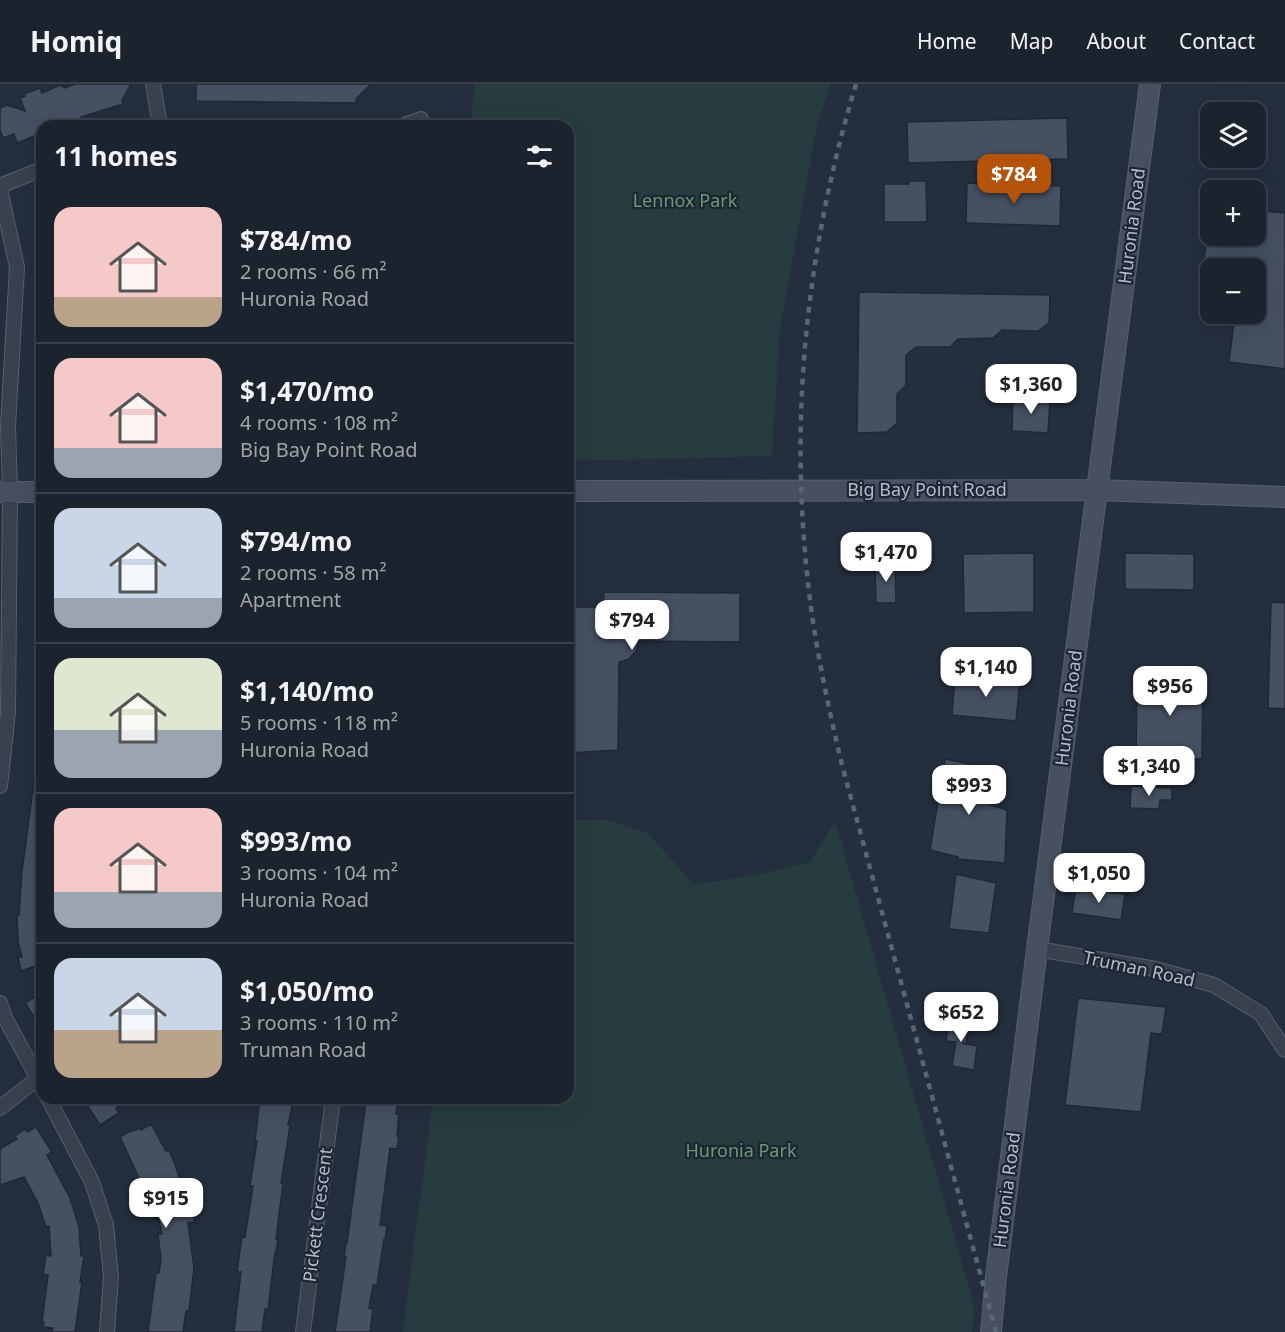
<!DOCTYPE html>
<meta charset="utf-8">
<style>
:root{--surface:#1b232e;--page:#242b36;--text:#f1f3f6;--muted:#a0a4aa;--line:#39404a;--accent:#b45309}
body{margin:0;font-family:"Noto Sans",sans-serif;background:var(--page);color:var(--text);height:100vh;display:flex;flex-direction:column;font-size:22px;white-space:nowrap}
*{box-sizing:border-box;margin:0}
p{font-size:20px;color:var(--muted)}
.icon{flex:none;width:33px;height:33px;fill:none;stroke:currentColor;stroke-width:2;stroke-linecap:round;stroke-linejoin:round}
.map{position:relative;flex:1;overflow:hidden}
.sheet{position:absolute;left:36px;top:36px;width:538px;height:984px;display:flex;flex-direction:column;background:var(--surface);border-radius:18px;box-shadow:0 6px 24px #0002,0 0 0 2px var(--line)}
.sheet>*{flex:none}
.controls{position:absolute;left:1200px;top:18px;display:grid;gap:12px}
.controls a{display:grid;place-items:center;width:66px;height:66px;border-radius:12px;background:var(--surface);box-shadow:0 6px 24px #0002,0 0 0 2px var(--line);font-size:30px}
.price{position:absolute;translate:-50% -51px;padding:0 14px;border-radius:12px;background:#fff;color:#222;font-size:20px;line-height:39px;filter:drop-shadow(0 2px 3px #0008)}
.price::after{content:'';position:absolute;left:50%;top:36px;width:18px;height:14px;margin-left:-9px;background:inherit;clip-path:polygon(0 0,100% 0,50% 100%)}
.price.current{background:var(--accent);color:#fff}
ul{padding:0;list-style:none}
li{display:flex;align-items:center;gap:18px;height:150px;padding:0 18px}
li+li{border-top:2px solid var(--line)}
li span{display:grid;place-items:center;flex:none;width:168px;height:120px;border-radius:18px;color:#555}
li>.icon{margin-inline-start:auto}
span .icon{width:72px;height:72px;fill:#fffc;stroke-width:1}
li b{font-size:26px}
h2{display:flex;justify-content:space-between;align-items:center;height:72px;padding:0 18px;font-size:26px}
header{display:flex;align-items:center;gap:36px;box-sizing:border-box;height:84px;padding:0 30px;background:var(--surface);border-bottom:2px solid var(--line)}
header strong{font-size:28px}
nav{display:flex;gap:33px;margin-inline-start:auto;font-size:21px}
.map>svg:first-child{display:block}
.green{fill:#263c3f}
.building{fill:#455162;stroke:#1f2835;stroke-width:1.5}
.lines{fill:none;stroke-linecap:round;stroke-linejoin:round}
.street-casing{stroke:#565f6c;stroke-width:16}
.secondary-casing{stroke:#565f6c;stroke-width:22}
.street{stroke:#38414e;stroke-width:14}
.secondary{stroke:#465061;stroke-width:20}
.rail{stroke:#5a6575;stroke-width:4.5;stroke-dasharray:6 6;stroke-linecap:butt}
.labels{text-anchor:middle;stroke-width:4.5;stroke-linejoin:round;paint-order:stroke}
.park-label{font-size:18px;fill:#6b9a76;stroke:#1d2633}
.street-label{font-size:18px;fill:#b4bcc9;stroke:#1d2633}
</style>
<header>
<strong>Homiq</strong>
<nav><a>Home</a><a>Map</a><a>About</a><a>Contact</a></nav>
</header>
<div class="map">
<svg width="1285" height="1248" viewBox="0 0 1285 1248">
<rect width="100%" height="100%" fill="#242f3e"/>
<path class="green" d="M475 0H831L817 41 780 245 772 372 569 377 568 42H470Z
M569 736H607L649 750 694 801 757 791 810 778 835 737 975 1225 972 1248H403L433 1014H568Z"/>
<path class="building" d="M75 0H131L122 16 123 20 81 33V34L61 42H42V49L17 59 14 50 3 54 0 46V24L7 21 25 27 20 14 25 12 24 10 40 4 42 9 60 1 65 4Z
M196 0H371L356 15V19L196 17Z
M1067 34 1068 75 908 79 907 38Z
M909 97H926L927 138H884V100H909Z
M967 99 1061 102 1060 142 966 139Z
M1256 126 1285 129V285L1229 278 1235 230H1256V184H1203L1207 152H1256Z
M859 208 1050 211 1049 239 1038 247 1002 246 993 254 958 255 950 263H916L906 271V301L897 310V339L887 348 857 349Z
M1013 313 1050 316 1048 349 1012 347Z
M1034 469V528L964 529 963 470Z
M1125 469 1194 470V506L1125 505Z
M895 478 896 519H876L875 479Z
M604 508 740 509V558L639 557 636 567 629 575 619 578 618 666 568 669V542H574V523H603Z
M1271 518 1285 519V625L1268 624Z
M955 591 1020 596 1016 637 952 631Z
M1137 591 1203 592 1202 675 1136 674Z
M945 675 991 684 990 721 1007 726 1005 779 957 775 958 773 930 766Z
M35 690H42V880L21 887 18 873H22L18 858 17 831H19L22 787Z
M1131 702 1172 704V716H1160L1159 725 1130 724Z
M956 790 996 799 989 849 949 845Z
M1079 805 1125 810 1121 836 1072 829 1075 808H1078Z
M38 911 42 917V945L25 919Z
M1078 914 1166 923 1162 950 1151 949 1141 1028 1065 1021Z
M950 931 970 935 966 960 962 959 977 962 974 986 952 982 956 958 946 957Z
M97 1014H131L116 1024 119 1029 100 1041 87 1021Z
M260 1014H294L288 1041H290L288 1055 281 1099H283L276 1155H278L276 1168H275L268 1226 265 1225 262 1248H234L241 1188H237L240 1166 242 1152 245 1153 253 1102H250L257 1057H255Z
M373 1014H398L396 1030H399L397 1052H399L397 1065 390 1064 380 1141 387 1142 385 1155H384L377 1201H373L369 1224 373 1225 370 1248H335L346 1173 344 1172 346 1159H347L366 1018 373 1019Z
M151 1040 166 1067 169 1066 174 1078 188 1119H190L195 1138 188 1139 194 1184 189 1227H186L183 1248H148L156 1189H159L161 1175 158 1150H162L153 1110 146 1113 139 1094 120 1053 132 1046 133 1047 140 1044 141 1046Z
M36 1043 52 1068 47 1071 70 1114 79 1143 81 1172H84L80 1198H82L75 1248H52L53 1244 43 1243 44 1238H42L48 1191 43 1190 46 1171 51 1172 49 1142 46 1143 38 1119 24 1093 0 1101V1065L17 1055 15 1052 25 1045 27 1048Z"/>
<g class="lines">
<g class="street-casing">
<path id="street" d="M153 0 160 42
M402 42 421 35
M0 102 42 85
M0 106 17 183 8 342 10 408 8 628 0 702
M1037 865 1156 885 1214 901 1261 930 1285 966
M0 919 5 934 42 1002
M48 1014 92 1098 106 1141 111 1193 107 1248
M0 1024 42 991
M303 1248 333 1014"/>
</g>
<g class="secondary-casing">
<path id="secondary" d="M568 407 1097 406 1285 413
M0 408H42
M991 1248 996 1193 1037 865 1150 0"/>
</g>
<use href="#street" class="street"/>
<use href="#secondary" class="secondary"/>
<path class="rail" d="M856 0C805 170 788 340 810 516 817 571 829 626 842 681L996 1248"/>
</g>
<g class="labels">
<g class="park-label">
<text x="685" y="123">Lennox Park</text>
<text x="741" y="1073">Huronia Park</text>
</g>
<g class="street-label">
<text transform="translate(1132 142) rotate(-83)" y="6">Huronia Road</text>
<text x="927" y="412">Big Bay Point Road</text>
<text transform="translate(1069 624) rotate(-83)" y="6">Huronia Road</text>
<text transform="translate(1139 885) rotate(12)" y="6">Truman Road</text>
<text transform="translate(1007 1106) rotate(-83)" y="6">Huronia Road</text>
<text transform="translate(318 1131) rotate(-83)" y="6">Pickett Crescent</text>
</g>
</g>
</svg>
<div class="controls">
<a><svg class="icon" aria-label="layers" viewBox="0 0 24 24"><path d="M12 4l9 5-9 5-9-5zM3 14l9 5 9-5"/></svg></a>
<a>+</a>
<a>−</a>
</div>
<b class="price current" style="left:1014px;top:121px">$784</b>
<b class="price" style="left:1031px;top:331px">$1,360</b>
<b class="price" style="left:886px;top:499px">$1,470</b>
<b class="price" style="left:632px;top:567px">$794</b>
<b class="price" style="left:986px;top:614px">$1,140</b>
<b class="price" style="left:1170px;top:633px">$956</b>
<b class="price" style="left:1149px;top:713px">$1,340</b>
<b class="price" style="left:969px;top:732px">$993</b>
<b class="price" style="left:1099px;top:820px">$1,050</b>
<b class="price" style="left:961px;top:959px">$652</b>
<b class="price" style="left:166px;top:1145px">$915</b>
<section class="sheet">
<h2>11 homes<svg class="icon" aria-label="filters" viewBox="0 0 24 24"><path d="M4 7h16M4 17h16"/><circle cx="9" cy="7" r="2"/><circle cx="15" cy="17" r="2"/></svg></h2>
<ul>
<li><span style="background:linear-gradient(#f6c9c9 75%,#b9a48a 0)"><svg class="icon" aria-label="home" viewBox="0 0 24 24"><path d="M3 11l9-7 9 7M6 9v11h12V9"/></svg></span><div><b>$784/mo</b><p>2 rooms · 66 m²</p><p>Huronia Road</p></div></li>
<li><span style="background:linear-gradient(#f6c9c9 75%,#9aa5b1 0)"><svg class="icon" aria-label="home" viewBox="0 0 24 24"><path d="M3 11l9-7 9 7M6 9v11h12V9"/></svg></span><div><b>$1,470/mo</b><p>4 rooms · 108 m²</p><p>Big Bay Point Road</p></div></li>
<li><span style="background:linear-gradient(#c9d6e8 75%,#9aa5b1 0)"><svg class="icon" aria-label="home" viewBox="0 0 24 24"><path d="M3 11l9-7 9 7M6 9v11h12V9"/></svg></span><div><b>$794/mo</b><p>2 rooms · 58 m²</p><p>Apartment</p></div></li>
<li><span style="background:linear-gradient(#dfe7d0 60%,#9aa5b1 0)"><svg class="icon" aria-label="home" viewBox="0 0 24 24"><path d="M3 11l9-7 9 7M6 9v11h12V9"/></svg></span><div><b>$1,140/mo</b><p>5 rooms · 118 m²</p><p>Huronia Road</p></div></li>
<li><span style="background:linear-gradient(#f6c9c9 70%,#9aa5b1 0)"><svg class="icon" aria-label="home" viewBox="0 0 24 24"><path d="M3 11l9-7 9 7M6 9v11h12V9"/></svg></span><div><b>$993/mo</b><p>3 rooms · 104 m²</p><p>Huronia Road</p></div></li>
<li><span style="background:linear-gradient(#c9d6e8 60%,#b9a48a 0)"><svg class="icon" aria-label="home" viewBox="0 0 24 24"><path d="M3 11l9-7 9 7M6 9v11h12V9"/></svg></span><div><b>$1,050/mo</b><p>3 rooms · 110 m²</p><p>Truman Road</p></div></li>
</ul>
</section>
</div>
